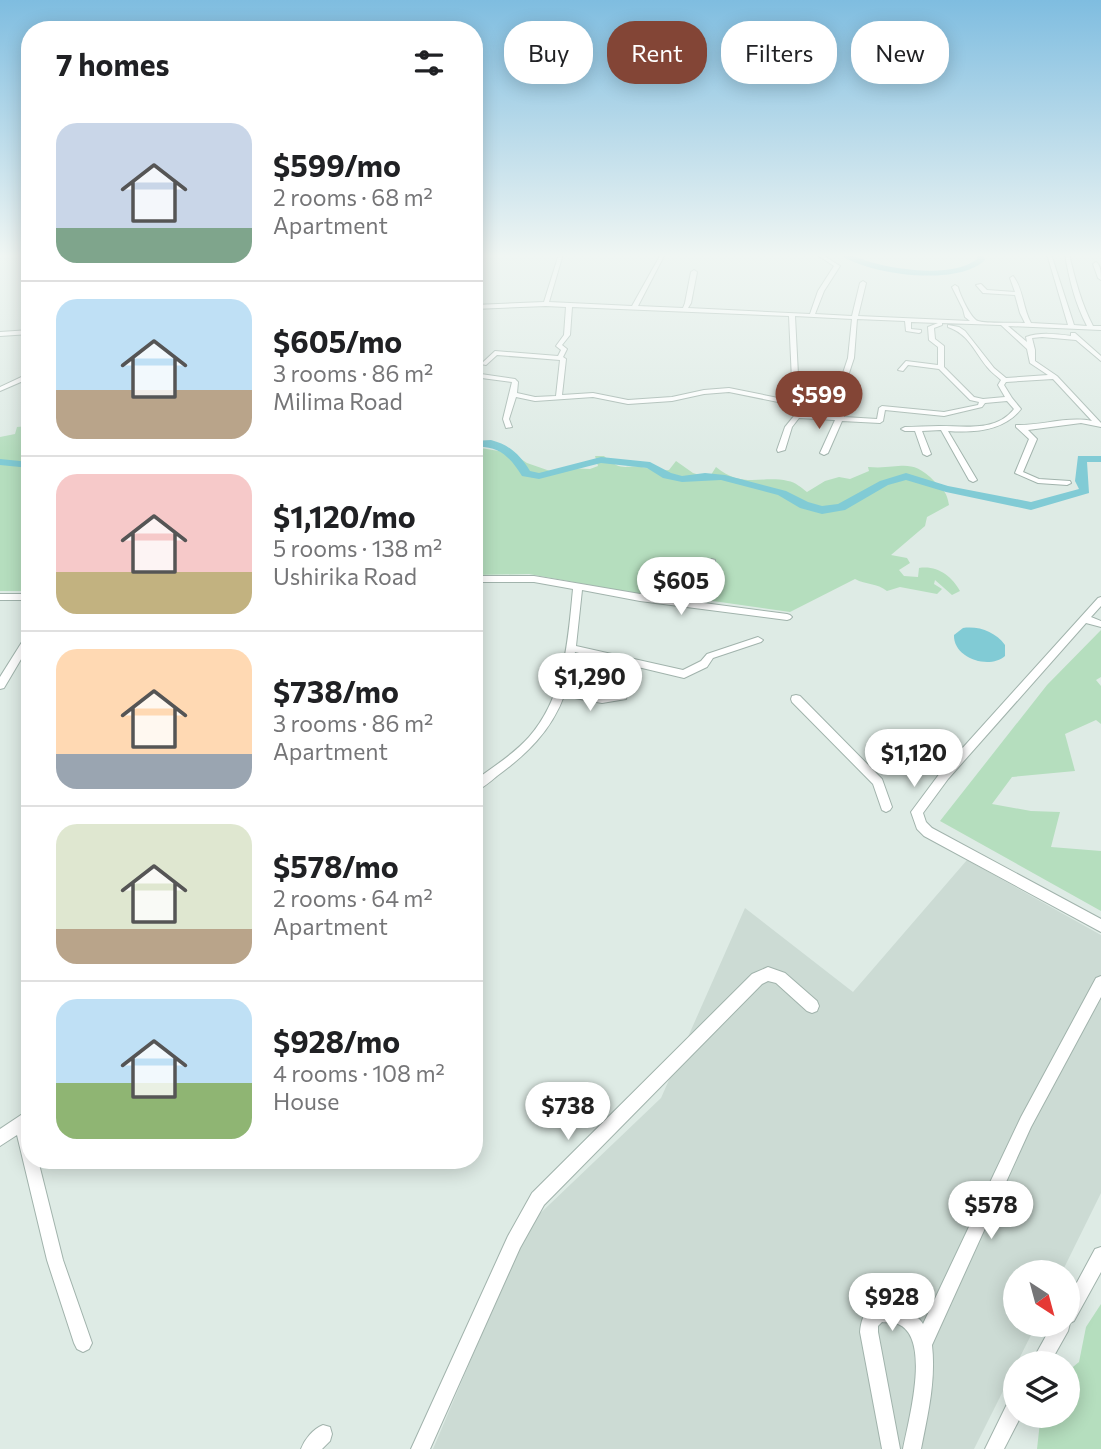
<!DOCTYPE html>
<meta charset="utf-8">
<style>
:root{--surface:#fff;--page:#f6f6f6;--text:#202124;--muted:#757577;--line:#e0e0e0;--accent:#834536}
body{margin:0;font-family:Commissioner,sans-serif;background:var(--page);color:var(--text);height:100vh;display:flex;flex-direction:column;font-size:26px;white-space:nowrap}
*{box-sizing:border-box;margin:0}
p{font-size:23px;color:var(--muted)}
.icon{flex:none;width:38px;height:38px;fill:none;stroke:currentColor;stroke-width:2;stroke-linecap:round;stroke-linejoin:round}
.map{position:relative;flex:1;overflow:hidden}
.panel{position:absolute;left:21px;top:21px;width:462px;height:1148px;display:flex;flex-direction:column;background:var(--surface);border-radius:28px;box-shadow:0 4px 18px #0003}
.panel>*{flex:none}
.guide{position:absolute;left:504px;top:21px;width:492px;height:63px;display:flex;gap:14px}
.needle{width:46px;rotate:144deg}
.controls{position:absolute;left:1003px;top:1260px;display:grid;gap:14px}
.controls a{display:grid;place-items:center;width:77px;height:77px;border-radius:50%;background:var(--surface);box-shadow:0 4px 18px #0003;font-size:35px}
.price{position:absolute;translate:-50% -60px;padding:0 16px;border-radius:24px;background:#fff;color:#222;font-size:23px;line-height:46px;filter:drop-shadow(0 2px 4px #0008)}
.price::after{content:'';position:absolute;left:50%;top:42px;width:21px;height:16px;margin-left:-10px;background:inherit;clip-path:polygon(0 0,100% 0,50% 100%)}
.price.selected{background:var(--accent);color:#fff}
ul{padding:0;list-style:none}
li{display:flex;align-items:center;gap:21px;height:175px;padding:0 35px}
li+li{border-top:2px solid var(--line)}
li span{display:grid;place-items:center;flex:none;width:196px;height:140px;border-radius:21px;color:#555}
li>.icon{margin-inline-start:auto}
span .icon{width:84px;height:84px;fill:#fffc;stroke-width:1}
li b{font-size:30px}
h2{display:flex;justify-content:space-between;align-items:center;height:84px;padding:0 35px;font-size:30px}
.chip{padding:0 24px;border-radius:28px;background:var(--surface);box-shadow:0 4px 18px #0003;font-size:24px;line-height:63px}
.chip.selected{background:var(--accent);color:#fff}
.map>svg:first-child{display:block}
.built{fill:#ccdbd4}
.green{fill:#b5debe}
.water{fill:#81cbd5}
.lines{fill:none;stroke-linecap:round;stroke-linejoin:round}
.river{fill:#81cbd5;fill-rule:evenodd}
.minor-casing{stroke:#a1b3ac;stroke-width:2}
.minor{fill:#fff;fill-rule:evenodd}
</style>
<div class="map">
<svg width="1101" height="1449" viewBox="0 0 1101 1449">
<rect width="100%" height="100%" fill="#deebe5"/>
<path class="built" d="M967 860 1101 935V1193L1062 1272H1015V1325H1036L974 1449H433L528 1225 661 1098 745 908 853 992Z"/>
<path class="green" d="M28 426 30 429V591H0V437L15 434 17 427Z
M474 447 512 453 527 463 550 471 566 468 590 469 598 466 595 456H604C623 474 626 463 646 468 655 469 659 471 669 470L676 461 693 473 709 478 716 467C743 489 761 475 788 481 795 482 802 488 807 492L825 481 839 477 850 479 869 471 868 467C901 470 910 456 935 482 944 490 947 493 949 505L927 517 925 526 891 555 907 558 910 563 899 570 904 576 918 577 919 568C937 565 952 576 960 591L952 595 935 580 934 584 942 589 937 594 900 587 887 591C877 583 866 585 855 579L790 612 706 600 662 598 529 574 474 575Z
M1101 630V677L1096 680 1101 686V724L1096 720 1065 734 1075 771 1012 777 992 804 1031 811 1060 812 1051 847 1101 851V911L940 821 1047 685Z
M1101 1304V1449H1037L1040 1422 1049 1416H1068V1371L1079 1362 1086 1327Z"/>
<path class="water" d="M963 628C980 626 995 632 1005 645V656C989 670 953 658 954 635Z"/>
<g class="lines">
<path class="river" d="M839 254C850 253 860 259 870 262 898 270 954 278 977 259V254H983L985 260C958 287 868 275 839 254Z
M491 440C510 445 520 455 530 471L539 473 601 457 650 462 671 473 682 476 705 473 725 475 786 491 808 502 822 506 838 504 880 481 906 473 948 486 1031 502 1079 489 1075 481 1078 456H1101V462H1087L1089 493 1031 510 946 492 906 480 888 485 845 510 822 514 800 508 778 495 721 480 682 482 663 478 647 468 601 463 539 479 522 476C510 457 499 445 474 447V441Z
M0 459 30 462V468L0 465Z"/>
<g class="minor-casing">
<path id="minor" d="M559 254H563L549 302 632 306 661 254H665L638 306 683 308 685 303 691 272 694 270 697 272 691 303 688 308 810 314 818 291 834 266 816 254H821L840 266 824 291 815 314 852 316 860 283 863 281 866 283 858 316 970 321 965 317 963 309 952 287 955 285 958 287C960 295 971 319 978 321 988 324 1013 322 1025 323L1020 313 1015 295 983 293 976 285 981 284 987 290 1015 292 1010 278 1013 276C1023 288 1023 309 1031 323L1068 325 1047 254H1051L1074 325 1087 326C1075 303 1069 279 1065 254H1069C1075 279 1081 303 1093 326H1101V330L1008 326 1027 342 1026 337C1040 332 1056 334 1071 336V333H1075L1101 356V361L1076 340 1042 337 1032 338 1035 350V361L1057 376 1101 423V427L1081 423 1028 430 1037 439 1023 472 1039 479 1070 481 1071 483 1067 485 1038 483 1015 473 1029 439 1016 427V425C1040 426 1068 416 1092 421L1053 379 1006 382 1004 385 1012 398 1021 409C1004 431 974 433 948 431L977 480 973 482 969 480 941 430 922 431 931 454 927 456 923 454 915 431H905L901 429 905 427C916 427 928 426 939 426 965 426 996 432 1014 409L1007 401 985 403 982 407 944 416 885 410 883 421 880 423 842 421 828 453 824 455 820 453 835 420 799 418 792 427 785 450 778 452 777 450 785 427 794 416 793 405 729 392 704 394 672 401 628 404 593 397 535 401 516 397 509 419 512 427 506 428 503 419 512 382 474 377V373L515 379 518 382 517 393 535 397 556 396 560 360 497 355 486 365 481 364 495 351 558 356 561 350 556 346 564 335 566 307 546 306 474 309V305L544 302ZM572 307 789 316 793 401 729 388 704 390 672 397 628 400 593 393 562 395 566 359 563 357 567 349 562 345 570 335ZM795 316 852 319 848 358 840 382 837 416 800 414ZM857 319 905 321 906 331 919 333 921 332V330L911 329V322L938 323 928 327 929 340 938 347V365L906 361 898 370 903 371 908 365 939 369 970 400 979 402 978 405 944 412 882 406 879 408 877 419 844 417 846 382 854 358ZM942 323 1001 325 1027 349 1030 363 1048 375 1006 378 994 368 965 331 959 327 948 325V327C969 334 975 353 988 368 992 373 997 376 1001 380L998 385 1005 397 983 399 974 397 944 367V346L935 339 934 328 942 325Z
M1096 262C1101 265 1101 274 1101 280L1098 278 1093 264Z
M474 269 480 270 481 271 474 272Z
M30 330V334L0 336V332Z
M30 373V378L0 391V387Z
M712 559 715 560V564L651 596 787 614 790 615 792 617 790 619 787 620 640 601 582 590 576 646 683 670 701 661 707 654 758 637 763 640 761 642 713 658 707 667 684 678 575 652 567 688 602 695 622 692 626 693 627 696 626 699 602 703 564 696C551 731 527 754 497 776 490 782 483 788 474 792V781C493 767 514 754 529 737 565 696 568 640 573 589L534 582H474V576H534L640 594Z
M0 594H30V600H0Z
M1101 597V606L1091 617 1101 621V627L1086 623 948 779 923 813 926 822 932 828 1101 919V932L924 836 917 829 911 812 940 773 1098 598Z
M30 633V644L4 688 0 689V677L27 634Z
M796 695 800 696 882 779 892 807 890 810 886 812 882 810 873 784 792 702 791 699 792 696Z
M768 967 785 973 817 1001 819 1006 817 1011 812 1013 807 1011 776 983 768 981 762 984 544 1205 520 1248 430 1449H411L508 1236 532 1193 752 974Z
M1101 976V997L1031 1127 932 1345C936 1380 928 1414 921 1449H903C908 1422 932 1338 898 1324 894 1322 886 1323 882 1322L878 1326V1332L900 1449H882L860 1332C861 1322 863 1313 872 1307 886 1298 916 1311 923 1324L1021 1117 1096 978Z
M30 1109V1160H38L63 1260 92 1343 89 1349 83 1352 77 1349 74 1343 47 1260 17 1135 0 1146V1129Z
M1101 1247V1272L1074 1321 1070 1323 1068 1331 1050 1363H1031L1052 1325H1068V1299L1095 1249Z
M1015 1400V1416H1021L1004 1449H985L1008 1402Z
M323 1425 330 1427 332 1434 330 1441 322 1449H301C305 1439 313 1429 323 1425Z"/>
</g>
<use href="#minor" class="minor"/>
</g>
<linearGradient id="sky" x2="0" y2="1"><stop stop-color="#7fbde0"/><stop offset="0.56" stop-color="#f0f6f3"/><stop offset="1" stop-color="#f0f6f3" stop-opacity="0"/></linearGradient>
<rect width="1101" height="456" fill="url(#sky)"/>
</svg>
<div class="controls">
<a><svg class="needle" viewBox="-14 -14 28 28"><path d="M0-13l5 13h-10z" fill="#e53935"/><path d="M0 13l5-13h-10z" fill="#757577"/></svg></a>
<a><svg class="icon" aria-label="layers" viewBox="0 0 24 24"><path d="M12 4l9 5-9 5-9-5zM3 14l9 5 9-5"/></svg></a>
</div>
<b class="price selected" style="left:819px;top:431px">$599</b>
<b class="price" style="left:681px;top:617px">$605</b>
<b class="price" style="left:590px;top:713px">$1,290</b>
<b class="price" style="left:914px;top:789px">$1,120</b>
<b class="price" style="left:568px;top:1142px">$738</b>
<b class="price" style="left:991px;top:1241px">$578</b>
<b class="price" style="left:892px;top:1333px">$928</b>
<div class="guide">
<a class="chip">Buy</a>
<a class="chip selected">Rent</a>
<a class="chip">Filters</a>
<a class="chip">New</a>
</div>
<section class="panel">
<h2>7 homes<svg class="icon" aria-label="filters" viewBox="0 0 24 24"><path d="M4 7h16M4 17h16"/><circle cx="9" cy="7" r="2"/><circle cx="15" cy="17" r="2"/></svg></h2>
<ul>
<li><span style="background:linear-gradient(#c9d6e8 75%,#7fa58c 0)"><svg class="icon" aria-label="home" viewBox="0 0 24 24"><path d="M3 11l9-7 9 7M6 9v11h12V9"/></svg></span><div><b>$599/mo</b><p>2 rooms · 68 m²</p><p>Apartment</p></div></li>
<li><span style="background:linear-gradient(#bfe0f5 65%,#b9a48a 0)"><svg class="icon" aria-label="home" viewBox="0 0 24 24"><path d="M3 11l9-7 9 7M6 9v11h12V9"/></svg></span><div><b>$605/mo</b><p>3 rooms · 86 m²</p><p>Milima Road</p></div></li>
<li><span style="background:linear-gradient(#f6c9c9 70%,#c2b280 0)"><svg class="icon" aria-label="home" viewBox="0 0 24 24"><path d="M3 11l9-7 9 7M6 9v11h12V9"/></svg></span><div><b>$1,120/mo</b><p>5 rooms · 138 m²</p><p>Ushirika Road</p></div></li>
<li><span style="background:linear-gradient(#ffd9b3 75%,#9aa5b1 0)"><svg class="icon" aria-label="home" viewBox="0 0 24 24"><path d="M3 11l9-7 9 7M6 9v11h12V9"/></svg></span><div><b>$738/mo</b><p>3 rooms · 86 m²</p><p>Apartment</p></div></li>
<li><span style="background:linear-gradient(#dfe7d0 75%,#b9a48a 0)"><svg class="icon" aria-label="home" viewBox="0 0 24 24"><path d="M3 11l9-7 9 7M6 9v11h12V9"/></svg></span><div><b>$578/mo</b><p>2 rooms · 64 m²</p><p>Apartment</p></div></li>
<li><span style="background:linear-gradient(#bfe0f5 60%,#8fb573 0)"><svg class="icon" aria-label="home" viewBox="0 0 24 24"><path d="M3 11l9-7 9 7M6 9v11h12V9"/></svg></span><div><b>$928/mo</b><p>4 rooms · 108 m²</p><p>House</p></div></li>
</ul>
</section>
</div>
